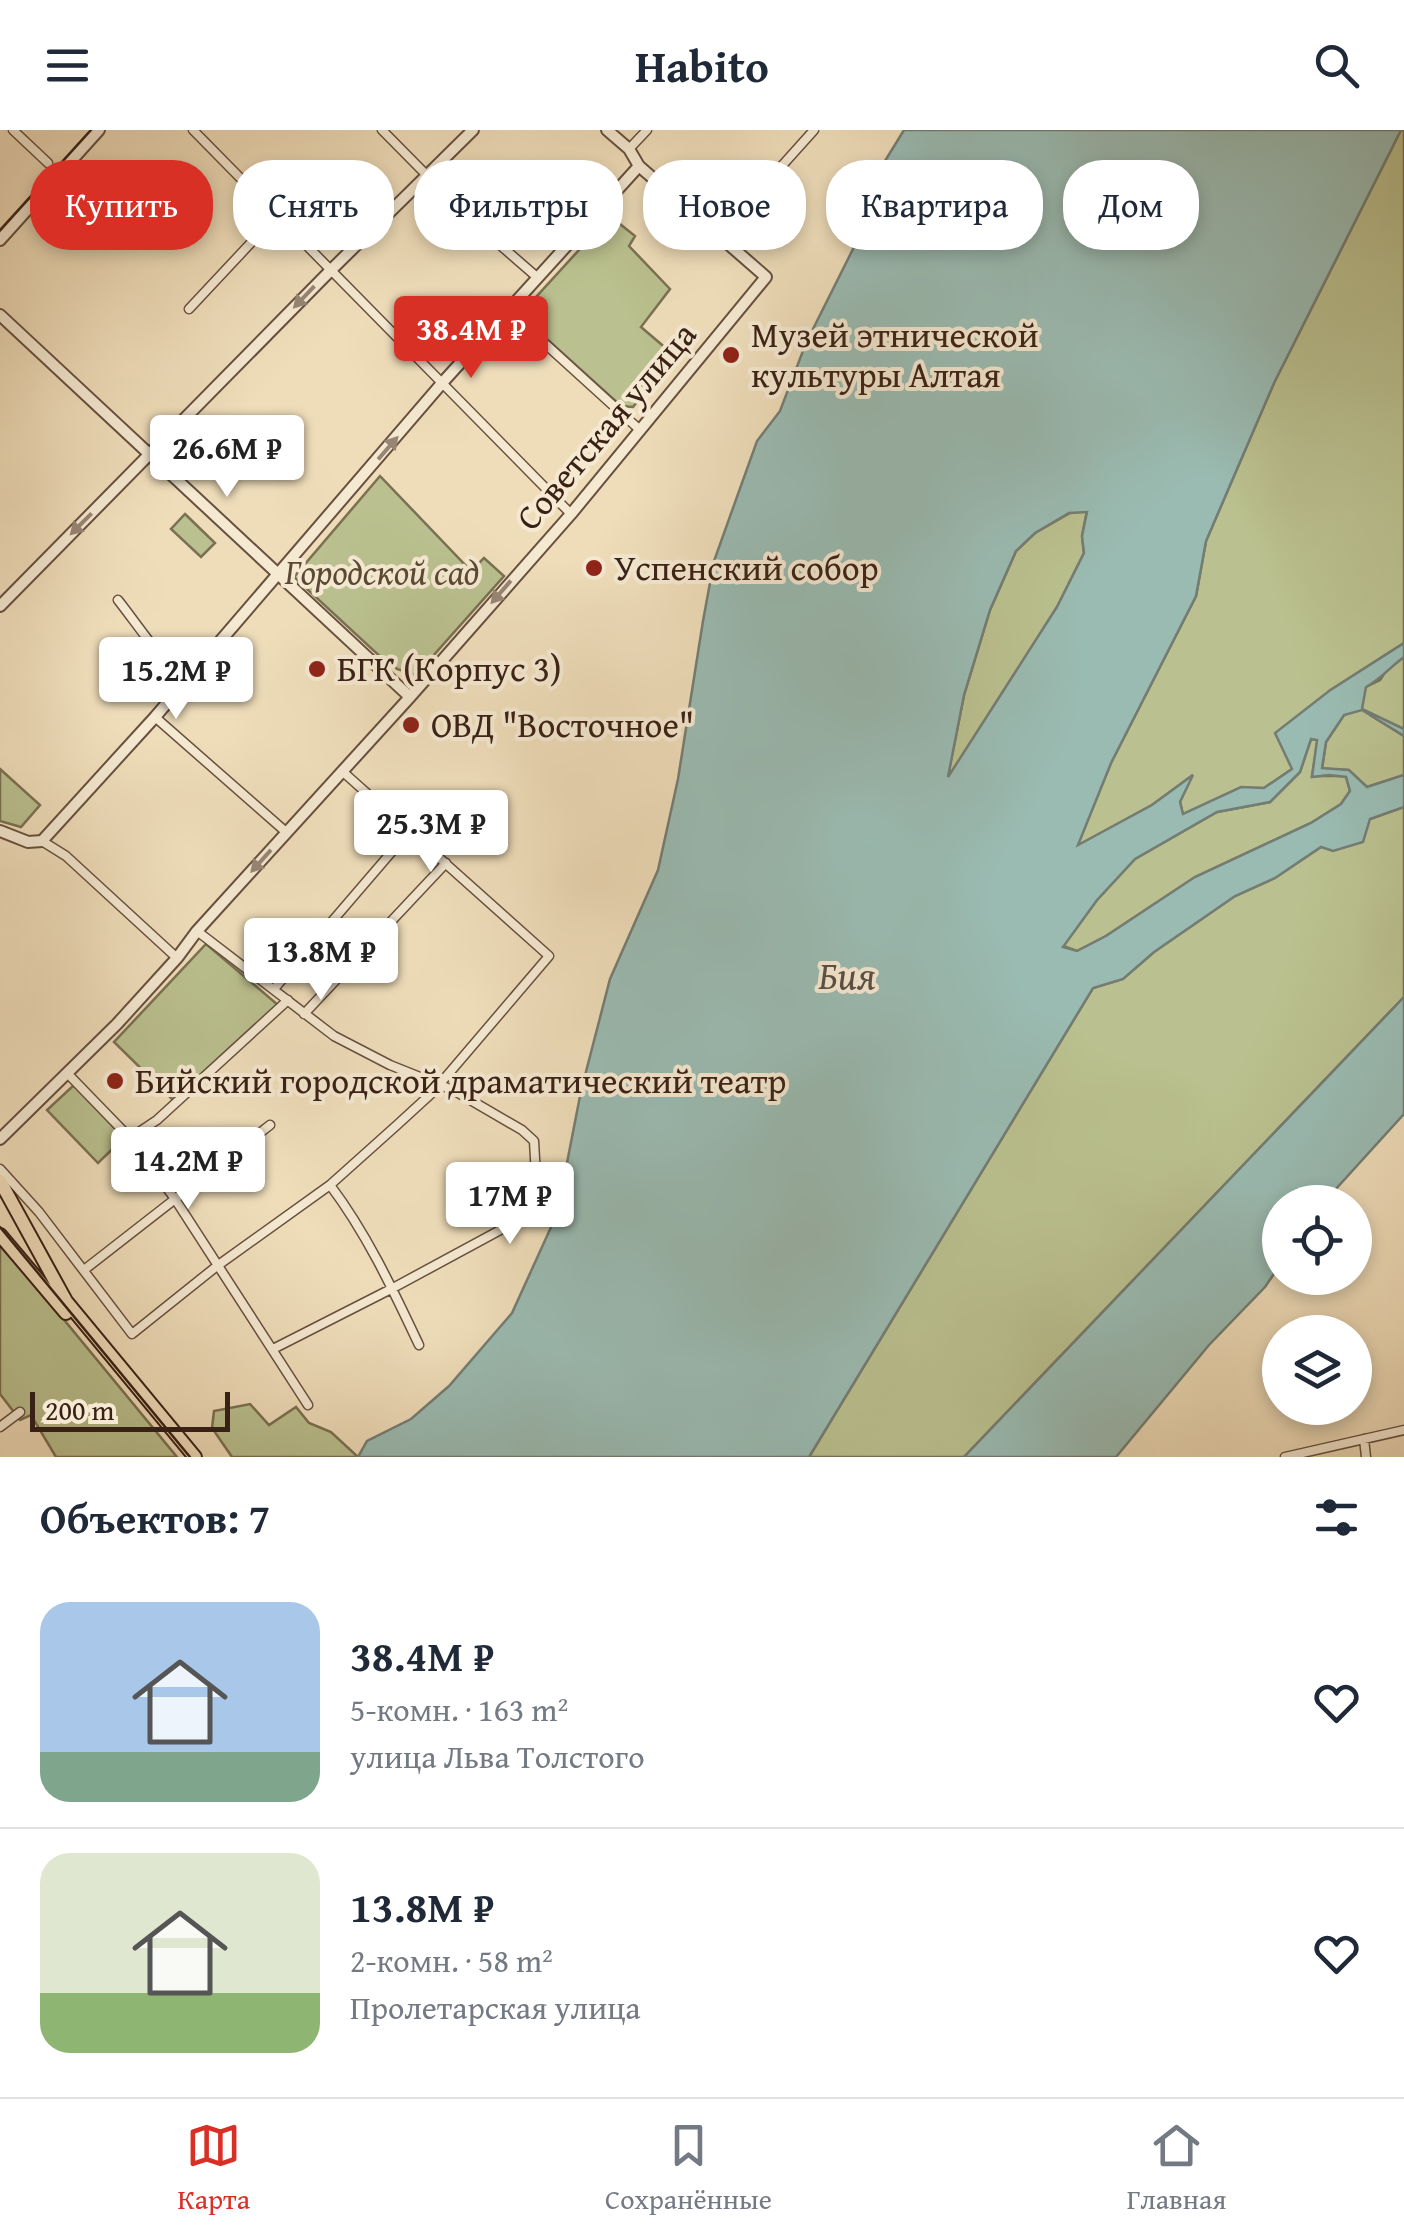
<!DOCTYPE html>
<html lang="ru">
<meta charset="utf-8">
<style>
:root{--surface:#fff;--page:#f2f2f3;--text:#1f2937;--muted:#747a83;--line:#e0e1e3;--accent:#d93025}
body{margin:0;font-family:"Gentium Book Plus",serif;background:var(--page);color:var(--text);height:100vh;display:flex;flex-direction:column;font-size:38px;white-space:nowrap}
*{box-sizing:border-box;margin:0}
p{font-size:32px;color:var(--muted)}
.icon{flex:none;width:55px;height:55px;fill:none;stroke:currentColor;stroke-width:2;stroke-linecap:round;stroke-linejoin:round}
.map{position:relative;height:1327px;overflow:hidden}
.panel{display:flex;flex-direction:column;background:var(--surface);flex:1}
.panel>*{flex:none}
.top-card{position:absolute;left:30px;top:30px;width:1345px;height:90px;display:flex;gap:20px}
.tools{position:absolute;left:1262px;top:1055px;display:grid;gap:20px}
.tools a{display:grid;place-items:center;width:110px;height:110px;border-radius:50%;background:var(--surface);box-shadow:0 5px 15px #0003;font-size:50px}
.scale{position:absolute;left:30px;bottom:25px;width:200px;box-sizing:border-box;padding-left:10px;border:5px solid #3a2116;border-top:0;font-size:28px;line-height:35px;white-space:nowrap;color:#3a2116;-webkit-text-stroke:8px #f5e9d2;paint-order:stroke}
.price{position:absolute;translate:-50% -85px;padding:0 22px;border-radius:10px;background:#fff;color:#222;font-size:32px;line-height:65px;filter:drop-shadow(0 2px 5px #0008)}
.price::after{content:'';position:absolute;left:50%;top:60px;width:30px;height:22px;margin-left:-15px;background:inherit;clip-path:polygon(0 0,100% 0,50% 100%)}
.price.selected{background:var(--accent);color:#fff}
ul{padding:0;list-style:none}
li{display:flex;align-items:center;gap:30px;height:250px;padding:0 40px}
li+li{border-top:2px solid var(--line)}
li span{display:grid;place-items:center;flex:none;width:280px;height:200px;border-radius:30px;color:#555}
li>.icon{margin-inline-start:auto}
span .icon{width:120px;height:120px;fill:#fffc;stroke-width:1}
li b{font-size:42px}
h2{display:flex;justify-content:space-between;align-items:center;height:120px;padding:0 40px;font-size:42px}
.chip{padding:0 35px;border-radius:40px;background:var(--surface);box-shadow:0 5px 15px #0003;font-size:35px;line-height:90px}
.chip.selected{background:var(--accent);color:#fff}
header{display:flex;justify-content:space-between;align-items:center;height:130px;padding:0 40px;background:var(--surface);font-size:45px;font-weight:600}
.menu{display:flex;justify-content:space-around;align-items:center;height:140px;border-top:2px solid var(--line);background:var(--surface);font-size:28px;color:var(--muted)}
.menu a{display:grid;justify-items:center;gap:5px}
.menu .selected{color:var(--accent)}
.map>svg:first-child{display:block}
.green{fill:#bac08f;stroke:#7a7052;stroke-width:2.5}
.water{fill:#9abbb2;stroke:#747d74;stroke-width:2.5;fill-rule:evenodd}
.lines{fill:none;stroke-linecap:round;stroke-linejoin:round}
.minor-casing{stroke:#67503f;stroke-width:11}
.tertiary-casing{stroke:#67503f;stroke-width:14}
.primary-casing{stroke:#3a2116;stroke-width:16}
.minor{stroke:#f5e9d2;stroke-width:8}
.tertiary{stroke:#f5e9d2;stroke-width:10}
.primary{stroke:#efddba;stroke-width:12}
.tram{stroke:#3a2116;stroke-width:2.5}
.oneway{fill:#988574}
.poi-dot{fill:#8f2418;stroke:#f5e9d2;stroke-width:4}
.labels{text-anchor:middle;stroke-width:8;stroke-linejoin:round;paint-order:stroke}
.poi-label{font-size:35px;fill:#3a2116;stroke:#f5e9d2;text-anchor:start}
.street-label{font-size:35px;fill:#3a2116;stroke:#f5e9d2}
.park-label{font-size:35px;font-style:italic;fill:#5a4934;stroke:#f5e9d2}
.water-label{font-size:38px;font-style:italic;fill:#574f45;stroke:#f5e9d2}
</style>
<header><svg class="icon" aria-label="menu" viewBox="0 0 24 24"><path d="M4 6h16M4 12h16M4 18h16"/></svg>Habito<svg class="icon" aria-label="search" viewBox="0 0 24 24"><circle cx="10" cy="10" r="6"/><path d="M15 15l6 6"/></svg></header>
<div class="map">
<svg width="1404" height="1327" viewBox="0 0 1404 1327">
<rect width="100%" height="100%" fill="#efddba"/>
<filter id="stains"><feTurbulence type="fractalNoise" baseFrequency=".002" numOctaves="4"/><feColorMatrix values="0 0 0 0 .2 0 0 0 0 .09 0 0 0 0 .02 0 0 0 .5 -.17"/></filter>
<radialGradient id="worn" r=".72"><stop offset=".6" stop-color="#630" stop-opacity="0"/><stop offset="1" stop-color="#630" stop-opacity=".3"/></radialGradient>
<path class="green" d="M1401 0H1404V513L1329 561 1292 639 1264 658H1241L1183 685 1180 672 1190 647 1152 675 1077 716 1111 633 1196 466 1206 411 1274 253Z
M610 86 635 106 629 116 670 159 641 197 675 226 633 277 621 276 527 191 526 178Z
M380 346 471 441 484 428 504 446 416 545 397 539 388 530 386 532 294 447Z
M1087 381 1082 406 1084 423 1057 477 947 650 964 565 990 480 1016 421 1035 403 1070 383Z
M185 384 215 413 201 427 171 399Z
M1404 527V599L1370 585 1404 606V645L1367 657 1348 640 1322 639 1326 612 1344 585 1366 557 1380 550 1386 541Z
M1311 609 1318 610 1312 646H1346L1350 661 1341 674 1311 693 1195 747 1106 806 1077 821 1063 816 1097 770 1135 729 1217 682 1270 672 1300 642Z
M0 639 40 675 21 697 0 691Z
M1404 677V867L964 1327H809L1093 858 1123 849 1154 822 1235 766 1275 748 1321 717 1370 689Z
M206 814 278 875 173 970 114 912Z
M74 955 124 1008 98 1033 47 980Z
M0 1112 177 1327H56L31 1285 20 1290 0 1264Z
M250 1274 269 1295 296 1277 309 1293 331 1302 358 1327H232L212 1298 214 1281Z"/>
<path class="water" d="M904 0H1401L1274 253 1206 411 1196 466 1111 633 1078 715 1152 675 1193 645 1180 672 1183 684 1241 657 1264 658 1292 639 1275 603 1329 561 1404 513V527C1390 537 1381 549 1366 557L1362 579 1404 599V606L1362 580 1344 585 1326 612 1322 638 1349 640 1367 657 1404 645V677L1370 689 1363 712 1333 721 1321 717 1275 748 1235 766 1154 822 1123 849 1093 858 809 1327H358L367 1311 411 1289 449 1256 512 1183 557 1084 581 961 610 849 658 740 678 649 703 491 714 431 757 311 780 281 806 213 860 105 880 39ZM1087 382 1082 406 1084 423 1057 477 948 647 964 565 990 480 1016 421 1035 403 1069 383ZM1311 609 1317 610 1312 647 1329 645 1346 647 1350 661 1341 674 1311 693 1195 747 1106 806 1077 821 1063 817 1097 770 1135 729 1217 682 1270 672 1300 642Z
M1404 867V984L1324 1072H1280V1135L1265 1157 1209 1215 1116 1327H964Z"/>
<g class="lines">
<g class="minor-casing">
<path id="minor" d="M13 0 48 33
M193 0 571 384
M382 0 469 88 538 148
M629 19 647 0
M719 106 814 0
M189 179 277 85
M508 180 640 300
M118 470C140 498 159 528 185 551
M155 587 286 702
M42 711 66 726 177 828
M197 801 334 906 390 935 455 961 522 1000 534 1011 536 1046 517 1091 393 1158 273 1219
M274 859 395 718 411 703
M304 884 446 733
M68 944 130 1008 175 1069 308 1275
M130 1008 157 990 288 870
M0 1039 39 1082 132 1204 217 1136 330 1055 397 995 433 962 549 826 342 641
M330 1055C367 1104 393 1160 419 1215
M84 1140 270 995
M0 1297 20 1282
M1364 1309 1366 1327
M1285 1327 1404 1300"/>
</g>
<g class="tertiary-casing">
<path id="tertiary" d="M0 110 99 0
M0 185 410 567
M0 476 331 140 473 0
M0 701 28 712 42 711 155 587 443 252 639 36
M0 1009 117 894 177 828 197 801 410 567 571 384 766 147 639 36 629 19 607 0"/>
</g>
<g class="primary-casing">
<path id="primary" d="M0 1051 66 1171 195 1327
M0 1105 66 1183"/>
</g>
<use href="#minor" class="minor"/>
<use href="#tertiary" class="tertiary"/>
<use href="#primary" class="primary"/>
<path class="tram" d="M0 100 91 0
M0 1097 190 1327"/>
</g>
<defs><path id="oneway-solid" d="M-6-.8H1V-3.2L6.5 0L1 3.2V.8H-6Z" transform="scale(2.5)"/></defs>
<g class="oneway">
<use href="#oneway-solid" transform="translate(304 167) rotate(134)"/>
<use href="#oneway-solid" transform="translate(388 318) rotate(-49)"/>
<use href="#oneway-solid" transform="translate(81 394) rotate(135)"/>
<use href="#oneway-solid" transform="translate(501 462) rotate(131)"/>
<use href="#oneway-solid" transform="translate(261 731) rotate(132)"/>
</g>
<g class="poi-dot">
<circle cx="731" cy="225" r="10"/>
<circle cx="594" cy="438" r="10"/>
<circle cx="317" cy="539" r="10"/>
<circle cx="411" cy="595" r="10"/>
<circle cx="115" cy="951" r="10"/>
</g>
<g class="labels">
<g class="poi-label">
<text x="751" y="217">Музей этнической<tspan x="751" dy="40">культуры Алтая</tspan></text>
<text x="614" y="450">Успенский собор</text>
<text x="337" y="551">БГК (Корпус 3)</text>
<text x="431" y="607">ОВД "Восточное"</text>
<text x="135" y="963">Бийский городской драматический театр</text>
</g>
<g class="street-label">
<text transform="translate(606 296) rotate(-50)" y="12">Советская улица</text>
</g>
<g class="park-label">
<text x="382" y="454">Городской сад</text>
</g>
<g class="water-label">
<text x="847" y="859">Бия</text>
</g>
</g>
<rect width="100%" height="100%" filter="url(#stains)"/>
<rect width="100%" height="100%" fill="url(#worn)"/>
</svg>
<div class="tools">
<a><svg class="icon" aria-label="locate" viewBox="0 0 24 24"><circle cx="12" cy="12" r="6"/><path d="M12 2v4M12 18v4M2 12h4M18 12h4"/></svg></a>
<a><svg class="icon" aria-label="layers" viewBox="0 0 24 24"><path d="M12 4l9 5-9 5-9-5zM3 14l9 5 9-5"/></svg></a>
</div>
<div class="scale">200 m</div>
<b class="price selected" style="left:471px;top:251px">38.4M ₽</b>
<b class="price" style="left:227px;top:370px">26.6M ₽</b>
<b class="price" style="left:176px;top:592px">15.2M ₽</b>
<b class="price" style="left:431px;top:745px">25.3M ₽</b>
<b class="price" style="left:321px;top:873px">13.8M ₽</b>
<b class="price" style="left:188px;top:1082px">14.2M ₽</b>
<b class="price" style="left:510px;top:1117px">17M ₽</b>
<div class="top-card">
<a class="chip selected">Купить</a>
<a class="chip">Снять</a>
<a class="chip">Фильтры</a>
<a class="chip">Новое</a>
<a class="chip">Квартира</a>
<a class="chip">Дом</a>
</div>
</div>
<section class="panel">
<h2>Объектов: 7<svg class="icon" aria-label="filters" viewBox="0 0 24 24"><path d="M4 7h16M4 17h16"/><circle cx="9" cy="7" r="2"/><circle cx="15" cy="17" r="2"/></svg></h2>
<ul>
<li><span style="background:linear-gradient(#a9c7e8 75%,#7fa58c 0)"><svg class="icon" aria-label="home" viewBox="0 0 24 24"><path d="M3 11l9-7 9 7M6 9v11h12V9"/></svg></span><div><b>38.4M ₽</b><p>5-комн. · 163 m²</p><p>улица Льва Толстого</p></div><svg class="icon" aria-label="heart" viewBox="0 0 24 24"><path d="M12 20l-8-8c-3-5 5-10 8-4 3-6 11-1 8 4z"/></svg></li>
<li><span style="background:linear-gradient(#dfe7d0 70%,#8fb573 0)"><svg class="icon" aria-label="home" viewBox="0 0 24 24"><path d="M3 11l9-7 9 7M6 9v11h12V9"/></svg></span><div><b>13.8M ₽</b><p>2-комн. · 58 m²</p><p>Пролетарская улица</p></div><svg class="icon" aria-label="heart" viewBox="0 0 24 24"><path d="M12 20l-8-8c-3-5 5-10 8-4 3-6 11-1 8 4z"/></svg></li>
</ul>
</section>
<nav class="menu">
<a class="selected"><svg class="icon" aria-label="map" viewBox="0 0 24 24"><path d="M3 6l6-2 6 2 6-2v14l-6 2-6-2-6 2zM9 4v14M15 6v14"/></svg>Карта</a>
<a><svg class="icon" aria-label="saved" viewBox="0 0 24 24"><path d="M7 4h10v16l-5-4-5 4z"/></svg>Сохранённые</a>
<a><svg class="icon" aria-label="home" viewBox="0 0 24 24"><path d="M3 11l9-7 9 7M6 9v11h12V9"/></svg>Главная</a>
</nav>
